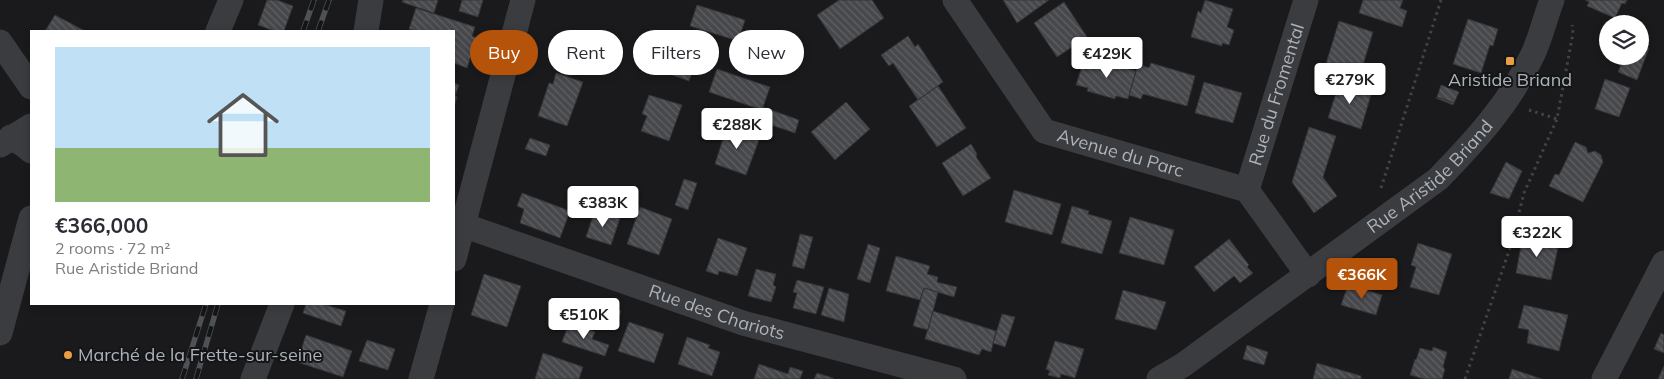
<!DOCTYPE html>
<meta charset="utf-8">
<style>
:root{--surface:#fff;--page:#f2f2f3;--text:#2b2b33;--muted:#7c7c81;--accent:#b45309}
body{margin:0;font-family:Mulish,sans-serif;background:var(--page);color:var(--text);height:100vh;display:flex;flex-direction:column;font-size:19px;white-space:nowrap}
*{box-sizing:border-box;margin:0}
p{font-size:16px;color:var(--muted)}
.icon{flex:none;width:28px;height:28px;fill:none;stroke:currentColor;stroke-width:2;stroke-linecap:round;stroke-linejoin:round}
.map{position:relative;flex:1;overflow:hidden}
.side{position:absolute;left:30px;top:30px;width:425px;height:275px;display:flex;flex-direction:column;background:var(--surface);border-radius:0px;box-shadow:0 2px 8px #0003}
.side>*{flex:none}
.top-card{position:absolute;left:470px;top:30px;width:475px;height:45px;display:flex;gap:10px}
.buttons{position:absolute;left:1599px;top:15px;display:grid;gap:10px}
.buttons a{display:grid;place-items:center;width:50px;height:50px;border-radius:50%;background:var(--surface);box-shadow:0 2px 8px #0003;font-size:25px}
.price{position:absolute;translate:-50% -42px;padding:0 11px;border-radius:5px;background:#fff;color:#222;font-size:16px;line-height:32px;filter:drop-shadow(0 1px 2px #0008)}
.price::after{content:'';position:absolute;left:50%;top:30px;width:15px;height:11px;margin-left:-8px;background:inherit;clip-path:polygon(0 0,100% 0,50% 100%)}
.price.active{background:var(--accent);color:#fff}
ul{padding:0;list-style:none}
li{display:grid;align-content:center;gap:10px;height:265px;padding:0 25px}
li span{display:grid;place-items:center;height:155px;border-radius:0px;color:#555}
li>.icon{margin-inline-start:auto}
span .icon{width:90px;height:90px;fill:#fffc;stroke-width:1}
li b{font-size:21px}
.tag{padding:0 18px;border-radius:22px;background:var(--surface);box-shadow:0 2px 8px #0003;font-size:18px;line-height:45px}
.tag.active{background:var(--accent);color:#fff}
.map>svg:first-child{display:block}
.building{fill:url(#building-back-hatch);stroke:#343437}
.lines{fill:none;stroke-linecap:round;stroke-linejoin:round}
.path{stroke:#414347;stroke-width:3;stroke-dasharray:2.5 4;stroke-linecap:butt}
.minor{stroke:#3b3c40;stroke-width:25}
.rail-casing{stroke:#4e5155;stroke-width:5.5}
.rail{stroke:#141517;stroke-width:4;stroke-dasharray:11;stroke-linecap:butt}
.poi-dot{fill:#ea9e44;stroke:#141517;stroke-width:2}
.labels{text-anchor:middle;stroke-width:4;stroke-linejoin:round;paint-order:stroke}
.poi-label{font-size:18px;fill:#adb3ba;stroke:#141517}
.street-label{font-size:18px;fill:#adb3ba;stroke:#141517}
</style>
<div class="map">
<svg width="1664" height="379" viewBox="0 0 1664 379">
<defs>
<pattern id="building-back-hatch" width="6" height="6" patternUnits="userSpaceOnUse" patternTransform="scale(1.25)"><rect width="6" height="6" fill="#47484c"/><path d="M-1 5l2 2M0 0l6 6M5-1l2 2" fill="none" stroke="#5f6064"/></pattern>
</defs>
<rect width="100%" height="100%" fill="#1a1a1c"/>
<path class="building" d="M267 0H277L293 6 284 31H274L258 25Z
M403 0H438L434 13 402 2Z
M462 0H483L478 17 459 11Z
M839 0H872L884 18 840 49 817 15Z
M1003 0H1049L1017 23Z
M1205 0 1233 9 1227 27 1234 30 1229 45 1222 43V46L1191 37 1198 11 1201 13Z
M1363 0H1403L1400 8 1407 11 1402 27 1359 13Z
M1585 0H1627L1625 4 1622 3 1615 18 1587 6 1589 2Z
M1064 2 1087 37 1057 57 1034 23Z
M697 5 745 20 738 41 690 26Z
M416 8 475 27 472 36 477 38 467 68 454 63V31H417L409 29Z
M55 15 85 31H45Z
M1468 19 1498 29 1493 46 1490 45 1481 73 1453 64Z
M1339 21 1373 32 1359 78 1325 67Z
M660 36 700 50 689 81 650 67Z
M908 36 915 47 918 44 943 82 918 100 893 63 889 66 881 55Z
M1640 44 1649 48 1637 80 1618 72 1625 56H1640Z
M1096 59 1136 71 1128 99 1116 96 1115 99 1087 91 1088 88 1076 85 1083 63 1094 66Z
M1151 63 1195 76 1187 106 1143 94 1141 99 1129 95 1138 64 1149 68Z
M717 69 770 87 763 107 799 120 795 133 759 121 762 110 709 92Z
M556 73 583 82 567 126 538 116 549 83 553 84Z
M1605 79 1630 88 1619 117 1595 109Z
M1340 81 1372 91 1361 129 1328 118Z
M1204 82 1242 93 1233 123 1195 113Z
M454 83 459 85 455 96 457 97 454 107Z
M1441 85 1459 92 1454 103 1437 97Z
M938 86 966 128 937 147 909 106Z
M649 95 682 105 669 141 641 131 647 116 642 114Z
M1437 97 1454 103 1453 105 1436 98Z
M846 102 870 129 835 160 811 132Z
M727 126 760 137 746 175 715 164Z
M1309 127 1336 136 1323 177 1337 196 1314 213 1292 182Z
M530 138 550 145 546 156 525 149Z
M1575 142 1586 147 1588 153 1595 151 1601 155 1603 162 1583 202 1549 186 1555 174 1559 175Z
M971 144 977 154 976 157 991 178 963 196 942 163Z
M1506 162 1522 171 1509 199 1490 193Z
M684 179 697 183 688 210 675 205Z
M1014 190 1061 204 1052 235 1005 222Z
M522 193 570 211 560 238 520 223 524 209 517 206Z
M1072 206 1089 211 1088 214 1112 221 1102 254 1061 243Z
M640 207 672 219 659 255 627 244Z
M595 210 620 218 611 245 586 237Z
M1130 217 1174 230 1164 265 1119 253Z
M800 234 813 237 804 269 792 266Z
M1523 235 1559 243 1551 280 1516 273Z
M718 238 747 248 737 276 719 271 718 275 706 271Z
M1229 239 1249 265 1247 267 1253 273 1240 283 1234 276 1214 292 1194 267Z
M1418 243 1452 254 1439 295 1410 287 1416 267 1411 265Z
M868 244 880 248 870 283 857 279Z
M896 256 930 266 927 274 938 277 937 282 957 287 954 297 924 288 920 300 886 291Z
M756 269 776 274 773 285 776 287 771 302 748 296Z
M484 274 521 286 507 327 471 315Z
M797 280 824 287 816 314 793 308 797 293 793 292Z
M1348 285 1382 295 1376 315 1341 305Z
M829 288 849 294 844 322 821 315Z
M924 288 938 292 928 330 913 326Z
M1123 290 1166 302 1156 330 1115 319Z
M306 304H323L346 311 341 326 303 313Z
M1524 305 1568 315 1559 351 1527 343 1529 330 1518 328Z
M611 307 621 311 614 330 604 325Z
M933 311 996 331 991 352 982 349 979 355 925 339Z
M1002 314 1015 317 1005 347 993 343Z
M629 322 664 334 654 363 618 351Z
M569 323 595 332 592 339 609 345 605 356 562 342Z
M1661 333 1664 335V353L1654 349Z
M306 335 352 351 343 377 297 362Z
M687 337 710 345 708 348 720 352 712 376 678 364Z
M367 340 395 349 388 370 359 361Z
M1055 341 1084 349 1075 378 1061 374 1060 378 1048 375 1050 371 1046 369Z
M1247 345 1268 352 1264 365 1243 359Z
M1433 347 1447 352 1443 367 1445 369 1442 379H1424L1410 375 1415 359 1416 360 1420 348 1432 351Z
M543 353 583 367 579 379H535Z
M1317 363 1361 376V379H1313Z
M759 364 788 374 790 367 803 371 800 379H754Z
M1664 366V379H1658Z
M1512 369 1542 379H1509Z
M817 373 833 378V379H814Z"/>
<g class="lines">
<path class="path" d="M1529 110 1557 119
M1381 188 1441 0
M1465 379 1509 251 1524 193 1557 119 1573 33 1572 25"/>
<g class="minor">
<path id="s1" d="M955 0 1044 131 1247 190 1308 275"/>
<path d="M218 31 231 0"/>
<path d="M366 31 371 0"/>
<path d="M0 42 31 87"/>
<path d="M11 137 24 145 31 151"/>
<path d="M0 145 31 126"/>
<path id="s2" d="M1247 190 1306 0"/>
<path id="s3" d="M454 222 743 323 954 379"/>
<path d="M454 259 523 0"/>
<path d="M0 333 31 218"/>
<path d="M253 379 282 304"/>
<path d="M421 379 442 304"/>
<path id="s4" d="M1159 379 1183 365 1438 179C1475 141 1510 103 1533 54 1541 37 1545 18 1552 0"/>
<path d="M1604 379 1664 263"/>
</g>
<g class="rail-casing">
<path id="rail" d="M303 31 314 0
M318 31 329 0
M182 379 206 304
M196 379 218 304"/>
</g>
<use href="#rail" class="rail"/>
</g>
<g class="poi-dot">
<rect x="1505" y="56" width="10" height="10" rx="2.5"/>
<circle cx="68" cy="355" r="5"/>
</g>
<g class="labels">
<g class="poi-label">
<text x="1510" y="86">Aristide Briand</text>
<text x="78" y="361" text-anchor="start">Marché de la Frette-sur-seine</text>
</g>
<g class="street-label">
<text dy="6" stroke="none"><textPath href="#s2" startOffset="100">Rue du Fromental</textPath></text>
<text dy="6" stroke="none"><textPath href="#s1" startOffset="238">Avenue du Parc</textPath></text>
<text dy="6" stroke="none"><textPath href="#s4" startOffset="339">Rue Aristide Briand</textPath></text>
<text dy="6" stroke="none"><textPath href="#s3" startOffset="278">Rue des Chariots</textPath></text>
</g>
</g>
</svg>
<div class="buttons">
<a><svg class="icon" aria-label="layers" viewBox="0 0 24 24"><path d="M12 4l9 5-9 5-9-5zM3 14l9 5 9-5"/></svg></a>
</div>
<b class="price" style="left:1107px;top:79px">€429K</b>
<b class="price" style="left:1350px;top:105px">€279K</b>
<b class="price" style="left:737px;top:150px">€288K</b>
<b class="price" style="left:603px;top:228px">€383K</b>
<b class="price" style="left:1537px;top:258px">€322K</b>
<b class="price active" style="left:1362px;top:300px">€366K</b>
<b class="price" style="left:584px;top:340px">€510K</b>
<div class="top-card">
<a class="tag active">Buy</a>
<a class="tag">Rent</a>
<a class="tag">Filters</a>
<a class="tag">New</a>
</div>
<section class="side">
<ul>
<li><span style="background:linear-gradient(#bfe0f5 65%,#8fb573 0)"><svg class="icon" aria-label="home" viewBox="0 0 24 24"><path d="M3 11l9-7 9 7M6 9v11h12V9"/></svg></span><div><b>€366,000</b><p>2 rooms · 72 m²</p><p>Rue Aristide Briand</p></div></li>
</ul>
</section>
</div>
